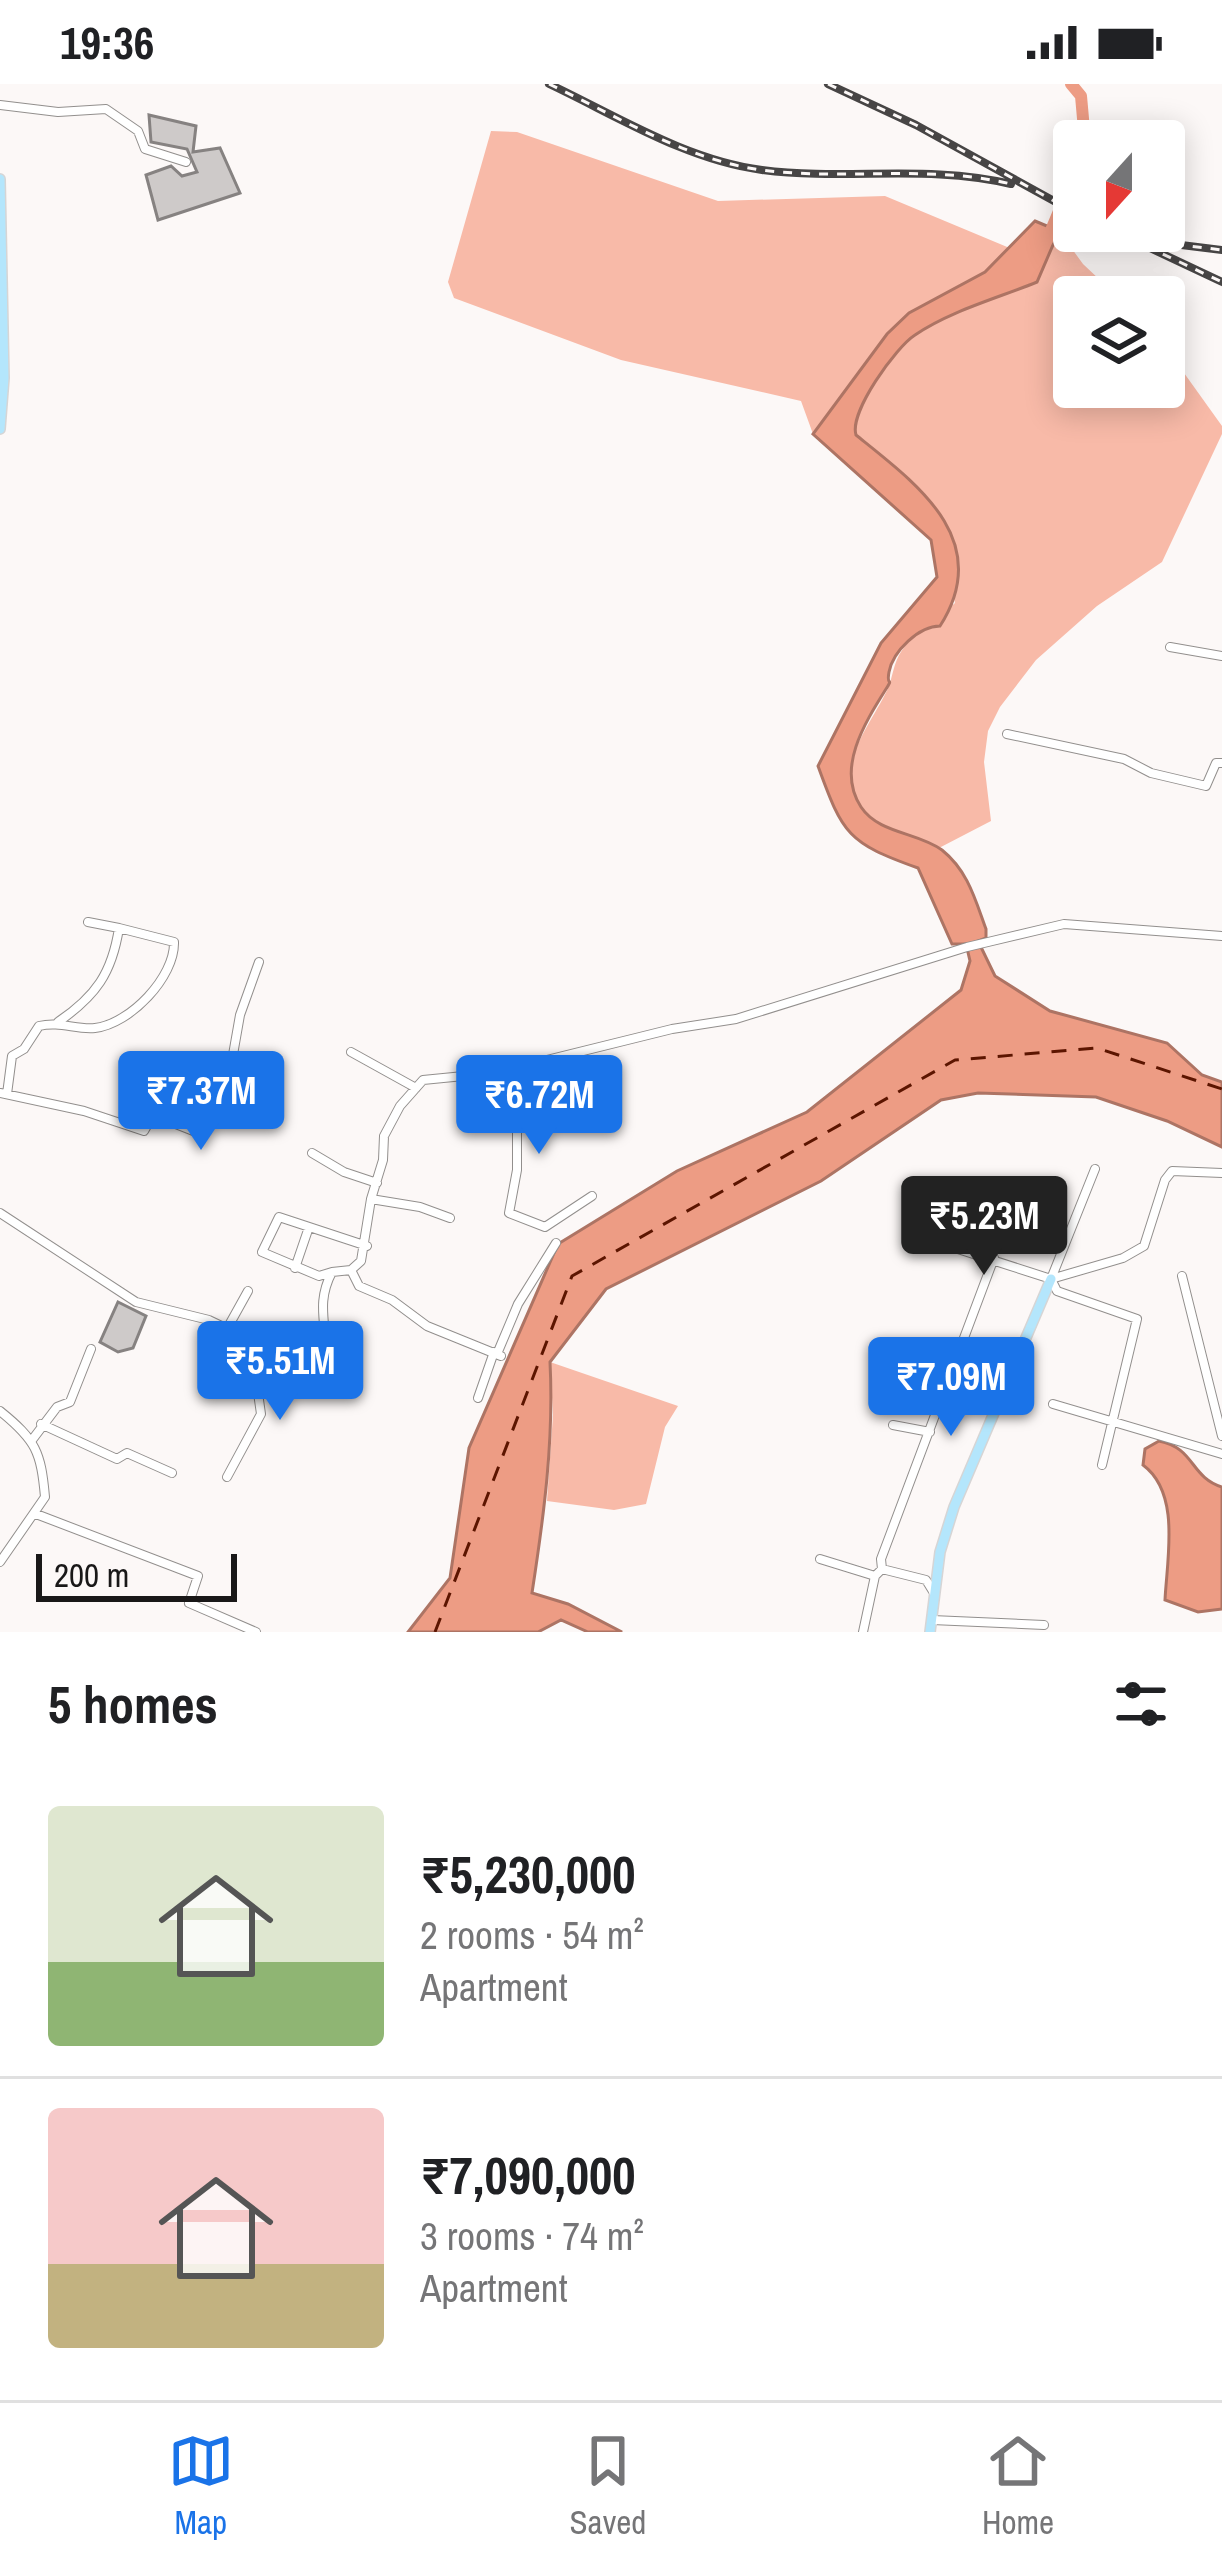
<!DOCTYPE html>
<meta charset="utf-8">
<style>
:root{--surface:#fff;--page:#f6f6f6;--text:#202124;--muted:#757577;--line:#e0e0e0;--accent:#1a73e8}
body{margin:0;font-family:"Archivo Narrow",sans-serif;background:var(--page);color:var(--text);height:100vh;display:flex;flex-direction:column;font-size:45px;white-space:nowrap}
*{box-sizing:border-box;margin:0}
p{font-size:39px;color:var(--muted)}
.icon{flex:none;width:66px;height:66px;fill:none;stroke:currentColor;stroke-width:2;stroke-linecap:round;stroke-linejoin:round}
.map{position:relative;height:1548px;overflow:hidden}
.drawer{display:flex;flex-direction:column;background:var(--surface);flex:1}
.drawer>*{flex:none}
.needle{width:78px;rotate:201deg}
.controls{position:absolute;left:1053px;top:36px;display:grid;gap:24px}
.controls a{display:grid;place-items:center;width:132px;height:132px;border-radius:12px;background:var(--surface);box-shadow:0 6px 30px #0003;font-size:60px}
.scale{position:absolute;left:36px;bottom:30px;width:201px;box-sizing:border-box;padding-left:12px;border:6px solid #191818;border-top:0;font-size:33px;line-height:42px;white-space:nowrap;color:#191818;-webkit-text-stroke:9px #fcf8f7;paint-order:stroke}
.price{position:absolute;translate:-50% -102px;padding:0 27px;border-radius:12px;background:var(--accent);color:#fff;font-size:39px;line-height:78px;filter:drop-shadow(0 3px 6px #0008)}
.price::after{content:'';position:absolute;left:50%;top:72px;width:36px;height:27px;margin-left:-18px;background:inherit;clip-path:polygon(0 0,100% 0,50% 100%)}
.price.active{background:#222;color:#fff}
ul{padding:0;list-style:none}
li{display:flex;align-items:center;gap:36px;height:300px;padding:0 48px}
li+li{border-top:3px solid var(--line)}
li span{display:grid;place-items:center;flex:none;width:336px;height:240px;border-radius:12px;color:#555}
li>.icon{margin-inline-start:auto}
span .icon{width:144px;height:144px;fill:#fffc;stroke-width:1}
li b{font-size:51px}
h2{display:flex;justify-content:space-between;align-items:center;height:144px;padding:0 48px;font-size:51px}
.status{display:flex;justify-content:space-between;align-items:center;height:84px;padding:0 60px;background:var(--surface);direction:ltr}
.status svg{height:33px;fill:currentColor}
.dock{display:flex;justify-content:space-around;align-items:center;height:168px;border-top:3px solid var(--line);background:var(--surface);font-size:33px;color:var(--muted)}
.dock a{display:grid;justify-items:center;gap:6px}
.dock .active{color:var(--accent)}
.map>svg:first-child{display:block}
.green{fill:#f8baa8}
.water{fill:#ed9c84;stroke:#ad7464;stroke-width:3}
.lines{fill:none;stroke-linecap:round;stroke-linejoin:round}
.river{stroke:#ed9c84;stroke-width:12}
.ferry{stroke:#5c1500;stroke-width:3;stroke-dasharray:15 12;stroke-linecap:butt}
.building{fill:#cecac9;stroke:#868281;stroke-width:3}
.minor-casing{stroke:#928f8d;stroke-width:10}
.major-casing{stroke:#d6d5d5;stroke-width:12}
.minor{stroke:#fff;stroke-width:8}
.major{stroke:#b4e6fc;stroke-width:9}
.rail-casing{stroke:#474545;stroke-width:8}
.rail{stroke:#fcf8f7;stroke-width:3;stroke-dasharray:9;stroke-linecap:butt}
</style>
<div class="status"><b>19:36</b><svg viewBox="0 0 49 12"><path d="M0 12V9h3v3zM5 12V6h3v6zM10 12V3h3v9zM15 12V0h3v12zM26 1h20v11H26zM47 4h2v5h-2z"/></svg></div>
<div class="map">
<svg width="1222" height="1548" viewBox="0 0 1222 1548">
<rect width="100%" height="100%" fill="#fcf8f7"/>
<path class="green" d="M491 47 517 48 718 117 885 112 1012 165 985 188 887 249 813 350 801 317 621 276 454 214 448 198Z
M1059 147 1083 180 1118 213H1074V303H1164V261L1222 342V350L1162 478 1097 522 1036 576 1000 623 988 647 984 678 991 737 939 764C917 756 890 749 871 735 819 697 873 640 889 602 894 587 894 575 906 561 918 545 940 533 955 519L931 417 856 351C849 329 896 263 915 251 948 229 1000 214 1036 198Z
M550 1278 678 1322 665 1343 646 1420 614 1426 547 1417 553 1331Z"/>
<path class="water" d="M1035 137 1059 147 1037 198C998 214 950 227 915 251 896 263 849 328 856 351 917 400 995 456 940 542 919 542 893 567 889 588 886 604 894 592 886 605 864 640 836 685 861 723 879 750 918 748 942 766 968 787 975 815 986 845V854L978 857 995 892 1050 927 1167 959 1202 991 1222 998V1063L1167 1037 1096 1013 978 1009 941 1016 821 1097 606 1205 550 1278C554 1356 544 1431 532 1509L568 1520 622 1548H588L561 1536 538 1548H408L450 1494 469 1364 558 1160 677 1087 807 1028 961 906 970 877 966 860H952L918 784C848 759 843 751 818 682L881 559 937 493 931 456 813 350 887 250 909 229 985 188Z
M1159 1357C1195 1364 1190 1393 1222 1403V1525L1198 1528 1165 1516C1167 1474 1181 1409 1143 1381L1145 1365Z"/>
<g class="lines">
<path class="river" d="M1071 0 1081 12 1085 57
M1047 156 1074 91"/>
<path class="ferry" d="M435 1548 572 1192 955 976 1097 964 1222 1005"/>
</g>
<path class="building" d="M149 31 196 42 193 68 220 64 240 109 158 136 146 91 171 82 182 92 197 88 187 65 151 58Z
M118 1218 146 1232 133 1264 118 1268 100 1258Z"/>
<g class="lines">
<g class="minor-casing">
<path id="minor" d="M0 21 58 28 106 25 138 47 145 65 186 78
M1170 563 1222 572
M1007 650 1124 675 1151 689 1206 702 1216 679H1222
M88 838 119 844
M351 968 416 1004
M488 990 517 1047V1086L509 1129 545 1143 592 1112
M0 1009 84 1027 144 1047 153 1031 196 1048 203 1035 210 1038 228 999 240 931 259 878
M7 1010 12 972 24 965 39 942C60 937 76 946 95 944 130 940 175 893 174 858L119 844C112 889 96 912 58 938
M312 1069 344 1088 377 1099
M371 1115 420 1123 450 1134
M0 1129 136 1218 209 1236 253 1257 316 1273 326 1265C325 1235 317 1217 332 1188L351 1186 361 1177 371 1115 383 1076 384 1052 400 1022 423 996 494 989 672 945 736 935 967 863 1064 840 1222 852
M930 1156 1051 1195 1057 1207 1137 1235 1102 1381
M295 1184 309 1143
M351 1186 359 1202 392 1216 427 1242 501 1272
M332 1188 319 1192 262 1168 279 1133 367 1162
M1182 1192 1222 1352
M1051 1195 1123 1174 1144 1162 1165 1096 1172 1087 1222 1089
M1051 1195 1095 1085
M228 1243 248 1207
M497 1270 518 1220 556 1159
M478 1314 494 1268
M1053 1320 1222 1370
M0 1327C36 1356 41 1368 45 1413L0 1478
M41 1340 117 1375 127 1369 172 1389
M893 1341 930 1348
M32 1356 57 1323 70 1318 91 1265
M227 1393 261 1330 257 1302 268 1260
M36 1430 198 1492 189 1519 256 1548
M820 1475 875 1492
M934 1509 926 1496 882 1485 881 1475 994 1174
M932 1536 1044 1541
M863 1548 875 1492 882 1485"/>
</g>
<g class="major-casing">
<path id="major" d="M0 95 4 294 0 345
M930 1548 940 1468 954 1423 1051 1195"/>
</g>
<use href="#minor" class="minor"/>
<use href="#major" class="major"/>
<g class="rail-casing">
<path id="rail" d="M549 0C617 32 686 76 762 86 846 97 927 80 1011 100
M828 0 916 41 1074 128
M1114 147 1222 198
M1157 158 1222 166"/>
</g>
<use href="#rail" class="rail"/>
</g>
</svg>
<div class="controls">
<a><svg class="needle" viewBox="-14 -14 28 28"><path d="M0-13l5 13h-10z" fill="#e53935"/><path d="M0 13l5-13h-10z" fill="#757577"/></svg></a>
<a><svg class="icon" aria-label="layers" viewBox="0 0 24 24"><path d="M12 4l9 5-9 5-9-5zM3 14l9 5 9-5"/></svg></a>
</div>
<div class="scale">200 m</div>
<b class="price" style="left:201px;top:1069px">₹7.37M</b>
<b class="price" style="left:539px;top:1073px">₹6.72M</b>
<b class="price active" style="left:984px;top:1194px">₹5.23M</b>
<b class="price" style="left:280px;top:1339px">₹5.51M</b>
<b class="price" style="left:951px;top:1355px">₹7.09M</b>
</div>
<section class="drawer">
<h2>5 homes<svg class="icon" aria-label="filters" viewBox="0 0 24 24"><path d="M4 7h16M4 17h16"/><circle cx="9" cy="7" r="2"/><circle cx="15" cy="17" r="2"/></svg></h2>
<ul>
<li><span style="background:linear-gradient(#dfe7d0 65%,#8fb573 0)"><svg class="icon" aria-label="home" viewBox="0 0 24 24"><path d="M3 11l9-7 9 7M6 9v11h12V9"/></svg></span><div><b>₹5,230,000</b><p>2 rooms · 54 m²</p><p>Apartment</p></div></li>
<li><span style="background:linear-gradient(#f6c9c9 65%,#c2b280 0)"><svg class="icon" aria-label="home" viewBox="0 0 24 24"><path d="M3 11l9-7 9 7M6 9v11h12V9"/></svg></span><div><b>₹7,090,000</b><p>3 rooms · 74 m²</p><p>Apartment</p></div></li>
</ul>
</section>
<nav class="dock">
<a class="active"><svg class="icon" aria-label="map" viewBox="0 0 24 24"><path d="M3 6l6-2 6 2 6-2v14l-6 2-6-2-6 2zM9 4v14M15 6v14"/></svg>Map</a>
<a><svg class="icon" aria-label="saved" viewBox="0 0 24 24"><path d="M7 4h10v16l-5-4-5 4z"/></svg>Saved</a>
<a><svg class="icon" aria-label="home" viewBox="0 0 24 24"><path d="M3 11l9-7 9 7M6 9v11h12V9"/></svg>Home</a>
</nav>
